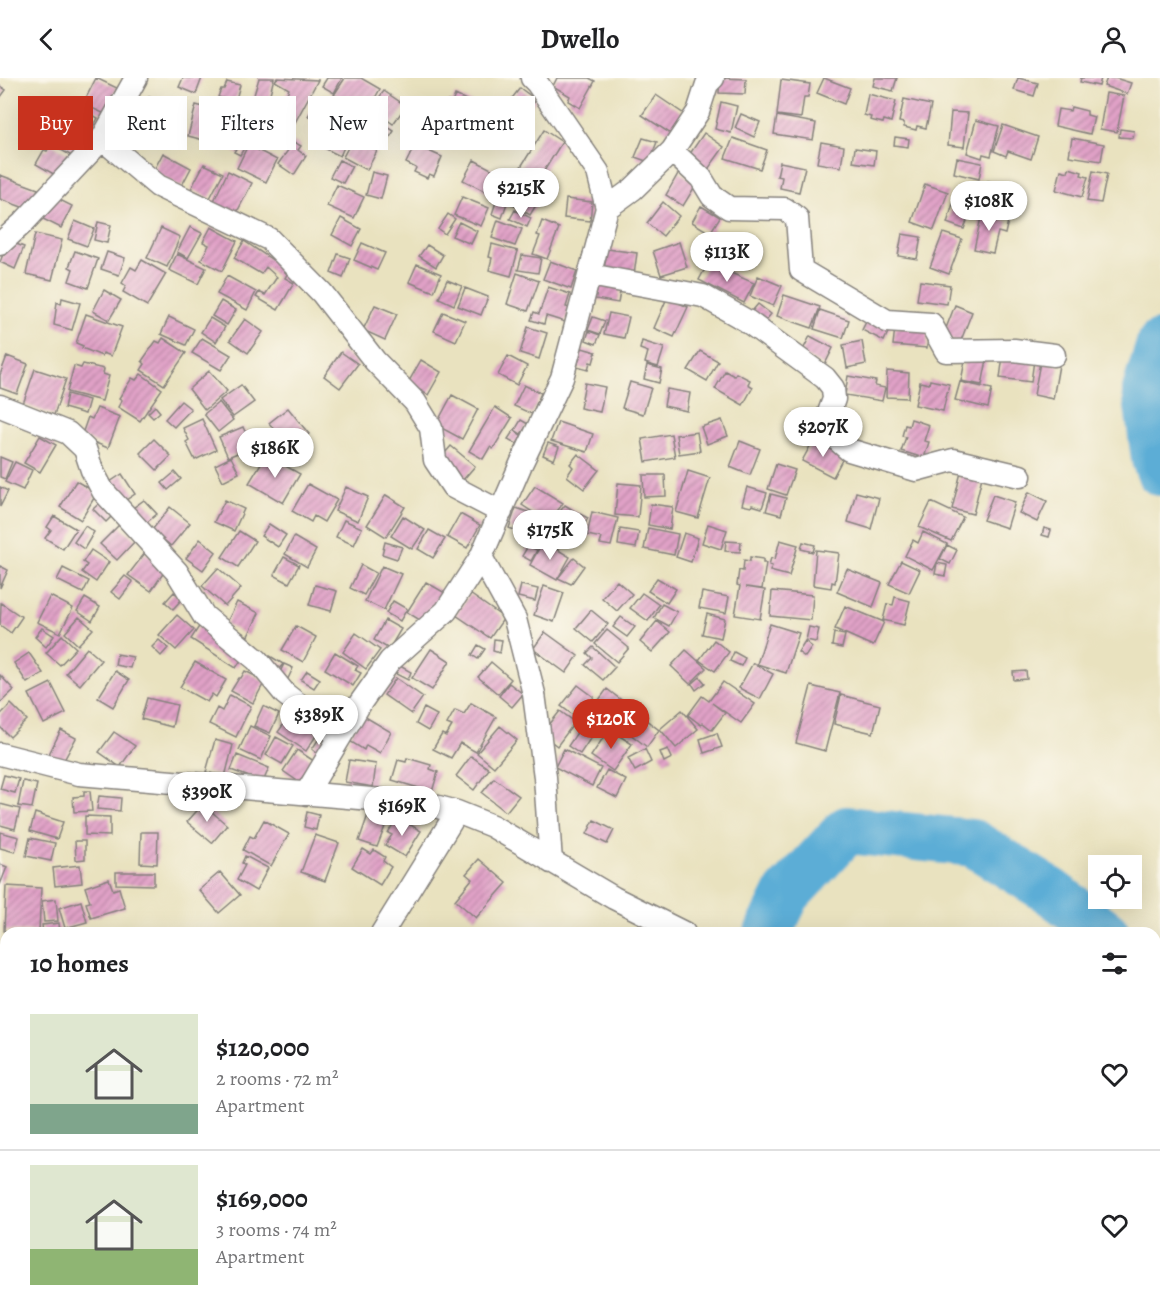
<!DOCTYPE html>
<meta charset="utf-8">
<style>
:root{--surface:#fff;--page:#f2f2f2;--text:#202124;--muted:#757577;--line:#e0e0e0;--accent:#c8321e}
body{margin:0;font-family:Alegreya,serif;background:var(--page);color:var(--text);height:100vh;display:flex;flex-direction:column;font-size:22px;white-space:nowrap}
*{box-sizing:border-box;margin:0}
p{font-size:20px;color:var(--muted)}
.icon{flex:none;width:33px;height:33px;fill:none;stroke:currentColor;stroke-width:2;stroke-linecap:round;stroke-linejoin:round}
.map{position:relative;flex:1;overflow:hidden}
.panel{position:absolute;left:0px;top:849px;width:1161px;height:384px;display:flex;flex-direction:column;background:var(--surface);border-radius:18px 18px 0 0;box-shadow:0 6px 24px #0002}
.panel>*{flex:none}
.guide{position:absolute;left:18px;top:18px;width:600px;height:54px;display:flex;gap:12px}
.tools{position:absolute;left:1088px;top:777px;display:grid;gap:12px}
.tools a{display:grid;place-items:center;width:54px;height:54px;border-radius:0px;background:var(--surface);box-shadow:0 6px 24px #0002;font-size:30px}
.price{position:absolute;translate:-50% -51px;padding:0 14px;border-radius:21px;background:#fff;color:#222;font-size:20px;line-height:39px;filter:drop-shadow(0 2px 3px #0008)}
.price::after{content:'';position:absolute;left:50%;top:36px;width:18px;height:14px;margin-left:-9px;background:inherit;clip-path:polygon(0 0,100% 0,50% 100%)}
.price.on{background:var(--accent);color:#fff}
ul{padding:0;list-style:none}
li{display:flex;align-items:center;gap:18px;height:150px;padding:0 30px}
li+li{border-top:2px solid var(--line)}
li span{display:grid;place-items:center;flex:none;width:168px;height:120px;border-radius:0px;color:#555}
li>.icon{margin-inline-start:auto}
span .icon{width:72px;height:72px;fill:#fffc;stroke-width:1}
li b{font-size:26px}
h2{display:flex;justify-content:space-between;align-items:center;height:72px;padding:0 30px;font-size:26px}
.pill{padding:0 21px;border-radius:0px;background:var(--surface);box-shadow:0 6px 24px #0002;font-size:21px;line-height:54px}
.pill.on{background:var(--accent);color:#fff}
header{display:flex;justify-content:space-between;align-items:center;height:78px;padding:0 30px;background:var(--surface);font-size:27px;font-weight:700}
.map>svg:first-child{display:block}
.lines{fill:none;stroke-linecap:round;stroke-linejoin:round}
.river{stroke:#5badd6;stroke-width:48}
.building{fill:url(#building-hatch)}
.minor-casing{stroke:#86827d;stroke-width:25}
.path{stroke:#86827d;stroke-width:4;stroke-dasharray:4.5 4.5;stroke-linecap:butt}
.minor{stroke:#fff;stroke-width:22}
</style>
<header><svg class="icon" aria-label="back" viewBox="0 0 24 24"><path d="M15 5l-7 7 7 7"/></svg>Dwello<svg class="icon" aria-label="person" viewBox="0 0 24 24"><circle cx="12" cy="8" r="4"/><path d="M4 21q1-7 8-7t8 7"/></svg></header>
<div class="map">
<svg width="1160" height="1233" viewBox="0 0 1160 1233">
<defs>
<pattern id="building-hatch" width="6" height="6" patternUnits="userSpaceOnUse" patternTransform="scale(1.5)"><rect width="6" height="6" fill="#e1a2c7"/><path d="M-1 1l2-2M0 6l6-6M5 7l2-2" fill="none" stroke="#b684a3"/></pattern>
</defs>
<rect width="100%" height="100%" fill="#fbf7ec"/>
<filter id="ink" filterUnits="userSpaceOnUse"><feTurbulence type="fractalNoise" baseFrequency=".0167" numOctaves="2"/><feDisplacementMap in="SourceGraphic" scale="12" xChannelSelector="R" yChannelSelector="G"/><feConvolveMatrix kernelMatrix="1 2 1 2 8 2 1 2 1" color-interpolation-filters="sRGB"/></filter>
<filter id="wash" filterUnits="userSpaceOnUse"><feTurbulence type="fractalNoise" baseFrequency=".008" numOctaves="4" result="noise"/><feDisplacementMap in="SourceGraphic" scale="24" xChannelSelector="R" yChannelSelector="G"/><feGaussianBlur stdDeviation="1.35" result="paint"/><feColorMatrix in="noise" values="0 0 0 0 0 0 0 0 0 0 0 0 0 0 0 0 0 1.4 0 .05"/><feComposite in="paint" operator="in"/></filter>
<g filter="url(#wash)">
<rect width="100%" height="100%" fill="#e9e2bf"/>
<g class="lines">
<path class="river" d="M1160 266 1146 312 1155 381 1160 394
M768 855 787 816 847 752 973 765 1050 813 1106 855
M1155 887 1160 891
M696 1233 703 1227"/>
</g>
<g id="blocks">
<path class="building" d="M96 0 117 10 105 36 83 26Z
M183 0H202L196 16 179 9Z
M259 0H274L266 31 251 27Z
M277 0 318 2 292 50 274 40 289 11 275 3Z
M327 0H342L334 15 322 8Z
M345 0H361L380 11 366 36 334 17Z
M557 0H589L595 3 580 30 568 23 570 18 553 8Z
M720 0 746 1 745 16 719 15Z
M824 0 850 10 844 26 817 15Z
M875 0H897L893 13 873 8Z
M1018 0 1038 5 1034 18 1014 12Z
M1081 0H1101L1099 8 1080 4Z
M1107 0H1115L1131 5 1127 16 1104 8Z
M781 2 810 6 808 19H804L801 40 777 37Z
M227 4 240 7 233 32 220 28 222 20 218 19 221 11H224Z
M0 8 6 12 0 20Z
M520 10 536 22 514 50 498 38Z
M384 13 406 28 393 46 371 30Z
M1106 15 1124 18 1117 54 1100 51Z
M868 16 896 23 891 44 884 42 883 45 870 42 871 39 864 37Z
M455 17 475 26 464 52 444 43 446 38 442 36 448 23 452 25Z
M656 17 684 36 671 56 642 37Z
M149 19 170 27 160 52 139 44Z
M904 21 931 27 926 50 917 48 916 52 904 49V45L899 44Z
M318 23 338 34 329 50 308 38Z
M721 24 737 28 731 55 715 51Z
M196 27 215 32 214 37 230 41 223 67 188 58Z
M350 29 361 37 352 48 341 40Z
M1071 29 1087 33V37L1094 39 1090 56 1055 48 1058 31 1070 33Z
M80 30 98 40 78 75 60 65Z
M951 34 968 35 964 69 948 67Z
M368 36 394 53 383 70 357 53Z
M741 36 760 44 754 59 735 50Z
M266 37 288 49 278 68 256 56Z
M777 38 816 45 813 62 774 56Z
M976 42 999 48 991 78 983 76 982 80 967 75Z
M1003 47 1038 59 1031 81 1008 73 1006 78 994 73Z
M333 51 349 58 340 78 324 70Z
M1120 51 1134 53 1133 60 1119 59Z
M245 52 264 62 260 70 241 60Z
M544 52 562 64 536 106 517 95Z
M704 55 724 69 706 94 687 80Z
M895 59 909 61 908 69 894 67Z
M353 60 377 73 367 92 343 79Z
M643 60 657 64 649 84 635 79Z
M733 60 767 72 760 91 725 80Z
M1072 60 1104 66 1101 83 1069 78Z
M241 62 247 65 240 77 234 74Z
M294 64 301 68 298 72 306 78 294 97 278 86Z
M821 64 844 68 841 89 817 85Z
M51 66 70 77 57 98 36 86 44 72 47 73Z
M248 67 277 82 266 104 237 90Z
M415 67 442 79 434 98 429 96 427 100 414 94 416 90 406 85Z
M855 70 876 73 874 87 853 84Z
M163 75 191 90 181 109 153 94Z
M957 80 982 85 979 101 954 95Z
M339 82 352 88 343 105 330 99Z
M474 82 499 95 488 115 463 102Z
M780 84 805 89 799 114 780 110 782 99 777 98Z
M204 86 223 95 210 120 191 111Z
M1069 90 1082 94 1081 97 1088 99 1082 119 1056 112 1061 92 1068 94Z
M228 93 252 105 235 138 212 127Z
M1093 93 1107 96 1101 125 1087 123Z
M372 94 387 98 381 121 366 117Z
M679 94 697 105 683 128 666 117Z
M0 97 38 111 30 132 0 121Z
M514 103 541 119 530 137 503 121Z
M988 103 1015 109 1012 128 1005 126 1004 131 992 129 993 124 984 122Z
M925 106 948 114 934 152 912 144Z
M337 107 364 119 354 140 327 128Z
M52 118 72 128 61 150 41 140Z
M462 119 489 130 481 148 454 137Z
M497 121 507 125 502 140 492 136Z
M566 121 592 124 590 143 564 140Z
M954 123 972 129 964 151 947 145Z
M663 124 679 138 663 158 647 145Z
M701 128 720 139 710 155 692 144Z
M515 132 531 140 527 149 510 141Z
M982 135 1001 139V142L1008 143 1005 156 998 154 993 175 974 171Z
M448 136 455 141 445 156 438 151Z
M341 140 361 151 352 168 332 157Z
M498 142 522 151 515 168 492 160Z
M75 143 94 151 87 168 68 161Z
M542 143 559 150 547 181 533 176 540 158 537 157Z
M98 144 111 147 107 165 94 162Z
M459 144 477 153 471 166 452 158Z
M190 149 202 155 188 180 177 174Z
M211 149 237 163 222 193 201 182 209 167 203 164Z
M161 150 180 159 167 189 147 180Z
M943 155 962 161 949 196 930 189Z
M35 156 62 162 52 202 26 196Z
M902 156 921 159 917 181 898 178Z
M8 163 24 169 15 191 0 184Z
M244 163 289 193 285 200 294 205 278 232 256 219 259 214 265 217 277 199 266 189 261 196 234 180Z
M679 164 687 189 661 197 653 173Z
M362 165 385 175 377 192 354 182Z
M492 166 518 173 511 198 489 192 492 180 489 179Z
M427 167 443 177 436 189 419 178Z
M607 171 637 175 634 197 604 192Z
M75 173 98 181 88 210 69 203 73 191 69 189Z
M107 174 125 180 119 197 101 191Z
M177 176 206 190 198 206 169 192Z
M338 176 350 180 343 200 331 195Z
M522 177 541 180 538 195 518 192Z
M142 182 166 196 147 228 123 214 126 208 122 205 131 189 136 192Z
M550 183 577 193 571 211 543 201Z
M708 185 754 205 744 225 699 202Z
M417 186 441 196 434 214 409 204Z
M517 195 539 203 528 233 507 226Z
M227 198 256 214 247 232 217 216Z
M758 198 782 208 773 228 750 218Z
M447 202 462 208 454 227 439 220Z
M599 203 621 207 618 225 595 221Z
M920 203 950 207 947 226 917 222Z
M548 209 570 216 566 229 570 230 565 244 546 238 544 246 531 242 534 234 539 236Z
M465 210 488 219 481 237 458 228Z
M104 212 121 222 109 242 93 233Z
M784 217 820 229 812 250 777 238Z
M62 220 80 225 72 252 54 247 57 224 61 226Z
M667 220 688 229 674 259 654 250Z
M221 223 236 232 227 247 212 238Z
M758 226 771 236 761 248 748 238Z
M375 227 397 236 385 262 363 252Z
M955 227 972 234 960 265 943 258Z
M820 232 849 242 843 260 814 251Z
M443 234 465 243 456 263 434 253Z
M609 235 629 239 624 260 604 256Z
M86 236 122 249 111 278 103 275 102 278 82 270 83 268 76 265Z
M869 238 891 248 884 263 862 252Z
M169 239 194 251 186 267 161 256Z
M593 239 605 243 600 256 588 252Z
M210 240 225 249 216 264 201 254Z
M245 241 263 254 248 275 230 262Z
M528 249 547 255 539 281 520 275Z
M895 249 928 251 927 270 893 267Z
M589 253 600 257 596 266 586 262Z
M810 258 833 270 824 288 801 276Z
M163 260 186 275 164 307 141 292 145 286 142 283 156 263 160 265Z
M202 260 231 277 221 292 192 275Z
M642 263 664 270 658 289 645 285 648 274 640 271Z
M862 263 866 286 847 290 843 267Z
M582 270 596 274 593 285 590 284 588 292 577 289Z
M700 273 718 283 707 303 688 292Z
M341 274 358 286 340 310 324 298Z
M7 278 28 286 17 316 0 310V297Z
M508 278 527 288 517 307 498 297Z
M966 278 987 282 982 307 961 303Z
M1003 278 1034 282 1031 304 1000 300Z
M421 282 441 294 428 317 408 305Z
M1040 284 1059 287 1053 321 1034 317Z
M83 286 104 291 103 296 109 298 102 323 67 314 74 288 81 290Z
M647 287 662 291 659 305 644 301Z
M35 291 66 301 54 337 23 326Z
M209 293 227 313 205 332 189 311Z
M725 293 734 298 736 295 750 302 748 306 753 309 743 327 715 311Z
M887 293 909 295 908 320 886 319Z
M141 296 162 311 140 343 118 329 122 322 119 320 132 300 136 302Z
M848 298 876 303 875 308 885 310 882 323 845 317Z
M930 302 949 306 943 333 915 327 920 304 929 306Z
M630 304 651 310 643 336 622 330Z
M960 304 992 311 988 330 955 322Z
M585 305 605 309 600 334 580 330Z
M241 307 254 324 233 339 220 322Z
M524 307 541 315 532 336 514 328Z
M667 311 690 315 687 333 664 328Z
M67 316 89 322 85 336 64 330Z
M452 317 478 331 462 361 436 347Z
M181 323 191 331 174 349 165 341Z
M219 324 233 342 218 354 204 336Z
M155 328 160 334 153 340 148 335Z
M495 329 512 340 493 371 490 369 483 381 469 373Z
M97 330 120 339 108 370 81 359 88 339 92 341Z
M288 330 309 356 289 372 269 345Z
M202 341 216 372 195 382 186 364 189 362 183 350Z
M911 341 929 347 924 363 929 364 924 380 901 373 906 359 902 358 905 347 909 348Z
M521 342 528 346 521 356 515 352Z
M722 342 728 358 707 366 701 349Z
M558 344 593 356 587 374 551 363Z
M243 349 252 369 228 379 219 359Z
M514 352 522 358 517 366 508 361Z
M697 354 700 373 679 376 676 357Z
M266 356 272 362 265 369 259 362Z
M671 356 675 379 646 384 642 361Z
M40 358 56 367 40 394 24 385Z
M154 361 171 378 157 392 140 375Z
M814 361 844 378 833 399 802 383Z
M740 363 760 371 750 397 730 389Z
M548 365 559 369 554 382 543 377Z
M451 368 475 388 463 402 439 382Z
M578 376 599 392 584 411 567 398 573 389 570 386Z
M266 377 300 396 283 425 249 405Z
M0 379 12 384 5 401 0 399Z
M231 379 239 395 223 403 215 387Z
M15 384 32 392 23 412 5 404Z
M776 386 795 392 786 417 768 411Z
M688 393 710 400 698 440 676 434Z
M175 394 181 401 168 412 162 405Z
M961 394 982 399 973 436 952 431Z
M122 396 135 416 120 426 107 406Z
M643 397H665L666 418 644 419Z
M76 403 97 415 81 442 60 429Z
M618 405 641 407 638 439 615 437Z
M308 406 337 422 324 444 314 438 311 444 292 433Z
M535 408 563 425 549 445 522 427Z
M0 409 8 413 0 429Z
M346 409 368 419 358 443 335 433Z
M747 409 767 415 762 430 752 427 751 429 742 427Z
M856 414 879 420 871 451 848 444Z
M1029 414 1047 423 1037 444 1019 435Z
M771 416 786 420 781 437 766 433Z
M386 417 405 429 386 459 367 447Z
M993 417 1015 424 1007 450 983 442Z
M103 422 115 435 106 444 93 431Z
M144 422 157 436 146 445 133 430Z
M225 422 244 431 234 453 214 444Z
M931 424 963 439 951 463 919 449Z
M651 426 673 429 670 451 648 447Z
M565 427 573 432 567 441 558 436Z
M170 429 190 445 171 468 152 452Z
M516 430 531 435 523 455 509 450Z
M574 433 588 440 579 456 565 448Z
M592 434 618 440 611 468 600 466 602 460 587 457Z
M460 436 480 447 467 470 447 459Z
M54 438 76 451 63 471 45 460 51 452 47 449Z
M403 438 425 452 412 471 391 458Z
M344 442 362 450 354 467 336 459Z
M269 446 286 457 278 469 261 458Z
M708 446 727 452 721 471 702 465Z
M119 447 136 462 117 482 100 466Z
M85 448 94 454 84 471 74 464Z
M648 450 678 456 674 477 644 471Z
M1044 450 1051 452 1049 459 1042 457Z
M620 451 639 454 636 470 618 467Z
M429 452 445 461 433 480 418 471Z
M239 453 255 463 238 489 222 479Z
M923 454 947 466 933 492 905 478 913 462 918 465Z
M684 455 698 460 691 484 676 479Z
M294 459 316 472 307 489 285 476Z
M200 461 216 474 203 492 186 480Z
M780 462 798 467 789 498 770 493 772 488 769 487 771 480 775 481Z
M543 463 570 479 557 502 530 487Z
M726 463 741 464 740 474 725 473Z
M385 464 402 469 397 481 382 476Z
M803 464 815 467 813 474 801 471Z
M947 467 957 472 950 486 940 481Z
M528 468 537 472 531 483 522 478Z
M91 472 109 484 96 504 82 494 87 487 83 484Z
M816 472 839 475 835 505 832 504 831 510 813 507Z
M145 475 167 490 151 513 128 497Z
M284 479 299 487 289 505 274 497Z
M750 479 763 481V485H766L762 511 746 509 765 512 760 541 735 537 740 508 737 507 739 492 743 493 744 482 750 483Z
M574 480 584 488 571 506 558 500Z
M901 483 920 492 909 515 889 506Z
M937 485 947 487 945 498 935 496Z
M361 487 376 495 364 517 350 510Z
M0 488 8 492 0 510Z
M382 488 401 496 384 532 365 523Z
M63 490 89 503 83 515 57 502Z
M218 490 241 510 225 528 202 508Z
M847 491 882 505 873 529 837 514Z
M125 498 133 504 120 521 111 514Z
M657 500 676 511 667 525 648 513Z
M617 503 632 516 617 533 602 520Z
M426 504 445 515 426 546 407 534Z
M315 507 337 513 331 533 309 527Z
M521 507 538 511 535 523 518 519Z
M544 508 564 515 554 544 534 537Z
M772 513 813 517 811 542 770 538Z
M174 514 182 521 173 531 165 524Z
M702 514 729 519 726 535 699 530Z
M642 515 659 527 648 543 630 530Z
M470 516 504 540 490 560 456 537Z
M50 518 73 530 60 555 37 544Z
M895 519 910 523 904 547 883 542 887 526 893 527Z
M85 520 100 529 92 543 77 533Z
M393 523 407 531 400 543 386 535Z
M237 524 259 535 248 558 226 546Z
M1 525 22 539 11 555 0 547Z
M662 526 677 534 669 548 654 540Z
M845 528 884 544 873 568 835 551Z
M591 532 608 546 593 564 576 550Z
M707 536 725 541 721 560 702 556Z
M177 537 194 552 176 572 159 557Z
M79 539 93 551 78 567 65 555Z
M621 539 635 549 627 559 613 549Z
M385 542 401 551 389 571 374 562Z
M657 543 670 554 652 574 640 564Z
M770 546 799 555 786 595 757 586Z
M200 547 245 576 236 590 191 561Z
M296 548 316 559 303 584 282 572Z
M809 549 819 551 816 564 806 562Z
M42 550 54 558 46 569 35 559Z
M607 552 629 570 617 584 595 566Z
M545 554 578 578 566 595 533 571Z
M356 555 380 572 366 591 343 574Z
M834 555 845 557 842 570 832 568Z
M62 557 76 570 60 587 46 575Z
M494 561 502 562 500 575 493 573Z
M159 562 168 570 161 578 152 569Z
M714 562 729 574 715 593 699 582Z
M805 563 812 569 805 579 798 574Z
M478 567 485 571 478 581 472 577Z
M593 569 615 589 603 602 585 587 592 580 587 575Z
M87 570 101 582 80 607 66 595Z
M431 571 450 583 432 612 412 600Z
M686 572 706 590 690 606 671 588Z
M335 574 358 588 355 592 361 595 353 608 325 591Z
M734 574 745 580 741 588 730 583Z
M29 575 43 595 27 605 14 585Z
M117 576 133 579 130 590 115 587Z
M270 578 283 586 279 591 274 588 265 586Z
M195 584 226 602 216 619 212 616 207 624 180 609Z
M491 584 511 601 498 616 478 599Z
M753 585 773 596 760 621 739 610Z
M284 586 293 590 286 605 277 600Z
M400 588 411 594 408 602 396 596Z
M115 593 129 602 113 629 98 620Z
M245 593 265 603 253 625 231 613 239 600H241Z
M307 593 320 601 314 610 301 602Z
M1026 593 1027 601 1014 602 1013 594Z
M0 597 14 612 0 625Z
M700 599 705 605 696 612 692 606Z
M396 600 423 619 411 636 384 617Z
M723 604 755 626 741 645 712 625 725 635 712 652 703 645 701 647 688 637 702 618 709 623Z
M51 605 66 635 44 646 29 616Z
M509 605 523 616 512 629 499 618Z
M578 607 594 619 577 640 561 628Z
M811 608 840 615 825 673 796 665Z
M607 611 625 625 609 647 601 641 597 646 588 640 600 623 599 622Z
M230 617 251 628 236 659 209 646 217 630 222 633Z
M841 617 880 627 873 655 834 646Z
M147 620 177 627 172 649 141 641Z
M471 625 496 639 476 674 460 665 451 680 433 671 442 656 446 658 452 648 447 646 455 632 464 636Z
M11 626 27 642 10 659 0 649V637Z
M263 628 279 636 270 655 254 648Z
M628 628 659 652 647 669 616 645Z
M424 630 437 637 428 653 416 646Z
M682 632 698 651 676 670 660 651Z
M560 633 575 644 557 668 542 656Z
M291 636 318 655 306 673 278 654Z
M362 637 391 654 380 675 366 667 364 672 348 662Z
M586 641 598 649 580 676 568 668Z
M250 648 271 658 261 682 239 672Z
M500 648 517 662 494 689 477 675Z
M609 651 632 666 613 693 591 678Z
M61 652 76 660 63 684 49 676Z
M114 654 135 668 120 689 99 674Z
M717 655 722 669 704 675 700 661Z
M276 659 293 668 282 686 266 677Z
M320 659 327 664 319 677 312 671Z
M215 662 233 667 225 699 206 694Z
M564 671 601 690 592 708 555 689Z
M645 671 651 684 635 693 628 680Z
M668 671 672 680 664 684 660 674Z
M297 672 314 683 299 704 283 693Z
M237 677 269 690 263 704 231 692Z
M471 678 489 691 474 712 456 698Z
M407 680 431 687 430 691 438 694 432 714 392 702 398 682 406 684Z
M349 682 376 686 373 709 345 704Z
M607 692 626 702 617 720 597 710Z
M4 697 19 701 15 715 0 711Z
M494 700 519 718 506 734 482 715Z
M23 703 37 706 32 730 18 728Z
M84 713H90L92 733 74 734 73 719 84 718Z
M99 718 121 720 120 733 97 731Z
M0 726 20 731 15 751 0 747Z
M203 726 227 747 212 765 187 744Z
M307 734 319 737 316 752 304 749Z
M369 734 388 741 377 769 359 763Z
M35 735 63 744 57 761 30 753Z
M85 738 110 739V758L85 757Z
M397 739 421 753 405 779 385 767 392 757 388 755Z
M264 742 289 756 271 788 243 772 250 758 254 760Z
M594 742 614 752 607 766 587 756Z
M0 754 19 759 15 774 0 770Z
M141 754H158L157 786 140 785Z
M315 757 339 765 325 803 301 794Z
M30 760 55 765 51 783 26 778Z
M75 763H85V781L76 782Z
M363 771 371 776 374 772 385 779 383 783 391 789 380 807 352 789Z
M245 778 268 790 256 813 237 802 245 787 242 785Z
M479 781 507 805 476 840 455 822 472 801 466 796Z
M0 786 7 789 0 807Z
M80 787 82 805 55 808 53 790Z
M116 794H154V807L116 806Z
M220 794 240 817 219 835 199 812Z
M109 801 113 812 119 810 125 830 91 840 86 825 90 824 85 809Z
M6 808 41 810 39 853H4Z
M56 821 58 843 44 844 42 823Z
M81 823 87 844 65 850 59 830Z
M59 845 60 855H43L42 847Z
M89 851 90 855H73V854Z
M0 991 6 993V1062L0 1061Z
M0 1065 6 1066V1083L0 1081Z
M6 1184V1209L0 1208Z
M102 1227H141L138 1233H99Z"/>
</g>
</g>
<g filter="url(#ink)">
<use href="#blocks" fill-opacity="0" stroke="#86827d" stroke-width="1.5"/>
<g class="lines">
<g class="minor-casing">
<path id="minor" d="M532 0 537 5 598 94 607 130
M102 61 158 108 269 161 322 215 375 283 415 324 431 350 435 382 453 409 501 434
M672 73 701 100 712 118 729 130 785 131 797 140 801 192 887 243 931 246 946 273 1014 272 1054 277
M0 166 23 145 102 61 136 0
M590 197 703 218 747 243 825 300 833 310 834 321 827 340 834 359 849 372 916 392 953 382 1020 398
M0 328 68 355 85 371 92 392 103 413 177 494 204 538 257 582 285 616 340 659
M481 479 515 541 534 616 545 699 551 784
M0 676 79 696 383 722 427 726 457 734 492 748 614 820 684 855
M306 716 361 624 390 583 446 533 481 479 521 386 562 300 607 130 633 111 672 73 698 34 707 6 713 0
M382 855 457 734
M0 978H6
M845 1233 846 1227"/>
</g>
<path class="path" d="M1155 1014 1160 1020
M1155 1203 1160 1208"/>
<use href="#minor" class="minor"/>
</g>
</g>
</svg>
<div class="tools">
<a><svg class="icon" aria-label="locate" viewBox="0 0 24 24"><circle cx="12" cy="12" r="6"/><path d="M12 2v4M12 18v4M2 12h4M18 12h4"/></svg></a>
</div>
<b class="price" style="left:521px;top:141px">$215K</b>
<b class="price" style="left:989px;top:154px">$108K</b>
<b class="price" style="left:727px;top:205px">$113K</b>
<b class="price" style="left:823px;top:380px">$207K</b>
<b class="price" style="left:275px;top:401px">$186K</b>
<b class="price" style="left:550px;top:483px">$175K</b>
<b class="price" style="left:319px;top:668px">$389K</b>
<b class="price on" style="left:611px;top:672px">$120K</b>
<b class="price" style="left:207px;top:745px">$390K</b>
<b class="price" style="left:402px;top:759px">$169K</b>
<div class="guide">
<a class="pill on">Buy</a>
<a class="pill">Rent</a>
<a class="pill">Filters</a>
<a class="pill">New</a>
<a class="pill">Apartment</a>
</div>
<section class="panel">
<h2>10 homes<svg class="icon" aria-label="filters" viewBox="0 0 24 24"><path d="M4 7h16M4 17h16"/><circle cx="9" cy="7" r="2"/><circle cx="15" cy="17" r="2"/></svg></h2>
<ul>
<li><span style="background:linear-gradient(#dfe7d0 75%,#7fa58c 0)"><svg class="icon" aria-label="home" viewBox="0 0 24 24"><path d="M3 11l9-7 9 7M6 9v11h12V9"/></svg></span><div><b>$120,000</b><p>2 rooms · 72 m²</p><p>Apartment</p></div><svg class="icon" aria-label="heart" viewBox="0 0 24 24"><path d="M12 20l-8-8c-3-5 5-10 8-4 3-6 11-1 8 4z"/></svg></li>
<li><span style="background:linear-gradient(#dfe7d0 70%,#8fb573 0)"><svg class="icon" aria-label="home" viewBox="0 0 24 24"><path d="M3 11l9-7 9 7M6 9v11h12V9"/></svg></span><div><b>$169,000</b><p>3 rooms · 74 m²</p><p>Apartment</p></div><svg class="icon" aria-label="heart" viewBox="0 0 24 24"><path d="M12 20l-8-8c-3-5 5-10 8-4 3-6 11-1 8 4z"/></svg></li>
</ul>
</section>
</div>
